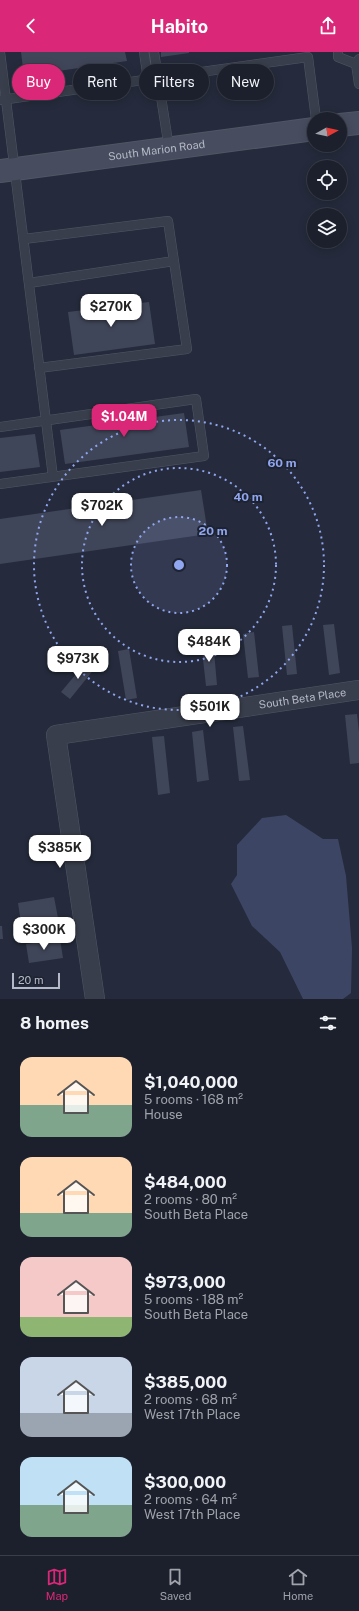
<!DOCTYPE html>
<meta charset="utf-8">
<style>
:root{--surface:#1c202d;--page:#292d39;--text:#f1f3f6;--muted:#a0a3aa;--line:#3a3e49;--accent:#db2777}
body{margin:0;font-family:"Public Sans",sans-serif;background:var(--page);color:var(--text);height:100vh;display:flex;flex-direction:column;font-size:15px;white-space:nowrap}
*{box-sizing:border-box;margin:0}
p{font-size:13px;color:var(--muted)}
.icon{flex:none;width:22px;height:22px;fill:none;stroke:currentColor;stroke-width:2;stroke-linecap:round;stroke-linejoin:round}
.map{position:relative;height:947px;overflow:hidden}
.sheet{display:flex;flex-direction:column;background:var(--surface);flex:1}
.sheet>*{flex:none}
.banner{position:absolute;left:12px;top:12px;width:335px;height:36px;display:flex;gap:8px}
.needle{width:26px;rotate:82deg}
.buttons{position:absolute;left:307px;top:60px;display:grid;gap:8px}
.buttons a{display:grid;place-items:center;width:40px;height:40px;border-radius:50%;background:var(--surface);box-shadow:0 2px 10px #0003,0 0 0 1px var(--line);font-size:20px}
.scale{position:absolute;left:12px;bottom:10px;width:48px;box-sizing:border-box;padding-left:4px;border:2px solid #b5b9c7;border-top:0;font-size:11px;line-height:14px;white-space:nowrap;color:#b5b9c7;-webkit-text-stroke:3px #1e2331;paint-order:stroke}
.price{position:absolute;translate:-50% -34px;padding:0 9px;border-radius:8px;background:#fff;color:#222;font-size:13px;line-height:26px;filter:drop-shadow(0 1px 2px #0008)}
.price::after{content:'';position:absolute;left:50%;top:24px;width:12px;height:9px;margin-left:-6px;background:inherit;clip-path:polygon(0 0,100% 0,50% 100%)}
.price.active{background:var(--accent);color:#fff}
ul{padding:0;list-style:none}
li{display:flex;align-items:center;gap:12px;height:100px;padding:0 20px}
li span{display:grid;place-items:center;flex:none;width:112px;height:80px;border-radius:12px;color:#555}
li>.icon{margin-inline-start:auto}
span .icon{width:48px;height:48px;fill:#fffc;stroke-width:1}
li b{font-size:17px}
h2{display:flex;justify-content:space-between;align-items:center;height:48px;padding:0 20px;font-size:17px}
.chip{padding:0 14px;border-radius:18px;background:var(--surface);box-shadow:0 2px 10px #0003,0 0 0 1px var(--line);font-size:14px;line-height:36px}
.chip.active{background:var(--accent);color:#fff}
header{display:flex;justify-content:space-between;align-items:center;height:52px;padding:0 20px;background:var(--accent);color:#fff;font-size:18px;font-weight:700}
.tab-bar{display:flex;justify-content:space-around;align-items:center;height:56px;border-top:1px solid var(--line);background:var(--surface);font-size:11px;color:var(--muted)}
.tab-bar a{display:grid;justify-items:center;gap:2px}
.tab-bar .active{color:var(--accent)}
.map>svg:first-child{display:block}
.water{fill:#3c4664}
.building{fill:#404659}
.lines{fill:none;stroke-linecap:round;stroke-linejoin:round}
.lane-casing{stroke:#515664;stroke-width:10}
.street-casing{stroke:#515664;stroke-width:20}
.secondary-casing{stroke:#515664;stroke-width:24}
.lane{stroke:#393e4c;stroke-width:9}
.street{stroke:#393e4c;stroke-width:19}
.secondary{stroke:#474c5f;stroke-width:22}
.ring{fill:none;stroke:#90a6f1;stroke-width:2;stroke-dasharray:2 4}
.labels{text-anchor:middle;stroke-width:4;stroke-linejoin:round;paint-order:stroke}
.street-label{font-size:11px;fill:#b5b9c7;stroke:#1e2331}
.centre{fill:#90a6f1;stroke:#1e2331;stroke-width:2}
.ring-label{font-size:12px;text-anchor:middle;font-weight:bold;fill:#90a6f1;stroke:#1e2331;stroke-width:4;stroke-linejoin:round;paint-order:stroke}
</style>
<header><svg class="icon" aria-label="back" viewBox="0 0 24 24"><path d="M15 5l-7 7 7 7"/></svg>Habito<svg class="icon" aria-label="share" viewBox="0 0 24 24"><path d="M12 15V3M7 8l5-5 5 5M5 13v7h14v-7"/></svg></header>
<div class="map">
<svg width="359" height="947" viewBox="0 0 359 947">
<rect width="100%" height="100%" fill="#252b3c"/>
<path class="water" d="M286 763 323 787H338L346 824 352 896 351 941 343 947H303L280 900 252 874 231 832 237 823V793L262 766Z"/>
<path class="building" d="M21 0H125L127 9 24 24Z
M161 0H189V1L161 5Z
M149 250 155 292 74 303 68 260Z
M184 361 189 395 65 412 60 378Z
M35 382 40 415 0 420V386Z
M201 438 208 482 0 512V467Z
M334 572 340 621 329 623 323 573Z
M292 573 297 622 287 623 282 574Z
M254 580 259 625 248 626 243 582Z
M213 588 217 633 206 634 201 589Z
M129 597 137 646 126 648 118 599Z
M87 609 95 616 70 647 61 640Z
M357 662 359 680V711L350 712 345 663Z
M243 674 250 728 239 729 233 675Z
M203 678 209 728 197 730 192 680Z
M164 684 170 741 158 743 152 685Z
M54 845 58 866 21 871 18 851Z
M0 874H2L3 887H0Z
M60 887 63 906 29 911 26 892Z"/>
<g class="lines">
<g class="lane-casing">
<path id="lane" d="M0 0 53 425
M144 0 148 28
M154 0 169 96
M338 0V5L356 12
M359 7 356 12 359 32
M1 48 308 5 316 67
M24 187 168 169 187 297 39 316
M29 231 174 209
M0 375 196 347 204 404 0 432"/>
</g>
<g class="street-casing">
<g id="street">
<path id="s1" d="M95 947 56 683 359 638"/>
</g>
</g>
<g class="secondary-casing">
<g id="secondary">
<path d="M340 73 359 71"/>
<path id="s2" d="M0 119 314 77"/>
</g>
</g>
<use href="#lane" class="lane"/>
<use href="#street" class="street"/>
<use href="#secondary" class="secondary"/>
</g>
<circle cx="179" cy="513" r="48" fill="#90a6f1" fill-opacity=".12"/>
<g class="ring">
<circle cx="179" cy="513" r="48"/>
<circle cx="179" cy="513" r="97"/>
<circle cx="179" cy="513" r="145"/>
</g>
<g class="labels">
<g class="street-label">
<text dy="4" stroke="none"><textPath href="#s2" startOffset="158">South Marion Road</textPath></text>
<text dy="4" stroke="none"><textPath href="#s1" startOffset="516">South Beta Place</textPath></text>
</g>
</g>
<circle cx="179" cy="513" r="6" class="centre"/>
<g class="ring-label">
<text x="282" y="415">60 m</text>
<text x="248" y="449">40 m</text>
<text x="213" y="483">20 m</text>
</g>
</svg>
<div class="buttons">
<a><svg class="needle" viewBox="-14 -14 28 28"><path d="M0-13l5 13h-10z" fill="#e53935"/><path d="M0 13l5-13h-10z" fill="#a0a3aa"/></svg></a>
<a><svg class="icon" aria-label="locate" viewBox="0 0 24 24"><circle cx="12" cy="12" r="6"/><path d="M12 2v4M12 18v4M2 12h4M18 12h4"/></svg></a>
<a><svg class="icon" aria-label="layers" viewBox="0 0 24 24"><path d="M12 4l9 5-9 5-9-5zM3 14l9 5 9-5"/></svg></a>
</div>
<div class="scale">20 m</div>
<b class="price" style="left:111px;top:276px">$270K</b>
<b class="price active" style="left:124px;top:386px">$1.04M</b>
<b class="price" style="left:102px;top:475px">$702K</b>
<b class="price" style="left:209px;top:611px">$484K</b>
<b class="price" style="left:78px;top:628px">$973K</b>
<b class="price" style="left:210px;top:676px">$501K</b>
<b class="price" style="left:60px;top:817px">$385K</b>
<b class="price" style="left:44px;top:899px">$300K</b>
<div class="banner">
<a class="chip active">Buy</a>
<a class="chip">Rent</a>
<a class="chip">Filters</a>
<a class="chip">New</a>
</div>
</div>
<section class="sheet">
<h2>8 homes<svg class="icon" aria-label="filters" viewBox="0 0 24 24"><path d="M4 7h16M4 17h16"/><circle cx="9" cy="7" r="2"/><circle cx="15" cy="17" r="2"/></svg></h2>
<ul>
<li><span style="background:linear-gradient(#ffd9b3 60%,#7fa58c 0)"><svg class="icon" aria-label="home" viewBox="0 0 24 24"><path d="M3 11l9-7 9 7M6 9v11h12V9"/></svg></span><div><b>$1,040,000</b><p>5 rooms · 168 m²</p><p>House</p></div></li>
<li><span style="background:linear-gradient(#ffd9b3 70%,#7fa58c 0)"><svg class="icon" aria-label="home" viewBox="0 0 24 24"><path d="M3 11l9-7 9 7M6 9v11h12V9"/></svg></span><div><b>$484,000</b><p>2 rooms · 80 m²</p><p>South Beta Place</p></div></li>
<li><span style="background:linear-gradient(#f6c9c9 75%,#8fb573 0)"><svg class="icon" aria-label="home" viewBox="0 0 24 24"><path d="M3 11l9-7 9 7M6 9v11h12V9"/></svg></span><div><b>$973,000</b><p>5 rooms · 188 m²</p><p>South Beta Place</p></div></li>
<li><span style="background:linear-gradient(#c9d6e8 70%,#9aa5b1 0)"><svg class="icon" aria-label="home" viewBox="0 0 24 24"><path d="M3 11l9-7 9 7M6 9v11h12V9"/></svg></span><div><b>$385,000</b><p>2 rooms · 68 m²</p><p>West 17th Place</p></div></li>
<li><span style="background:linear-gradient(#bfe0f5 60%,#7fa58c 0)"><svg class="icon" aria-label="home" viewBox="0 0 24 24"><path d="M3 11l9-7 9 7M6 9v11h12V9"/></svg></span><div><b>$300,000</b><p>2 rooms · 64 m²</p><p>West 17th Place</p></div></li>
</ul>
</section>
<nav class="tab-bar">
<a class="active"><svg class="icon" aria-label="map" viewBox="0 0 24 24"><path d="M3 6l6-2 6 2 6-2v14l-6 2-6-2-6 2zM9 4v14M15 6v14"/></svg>Map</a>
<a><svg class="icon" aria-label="saved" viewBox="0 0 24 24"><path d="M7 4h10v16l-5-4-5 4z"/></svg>Saved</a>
<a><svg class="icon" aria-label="home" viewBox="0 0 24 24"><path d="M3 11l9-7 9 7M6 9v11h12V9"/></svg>Home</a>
</nav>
